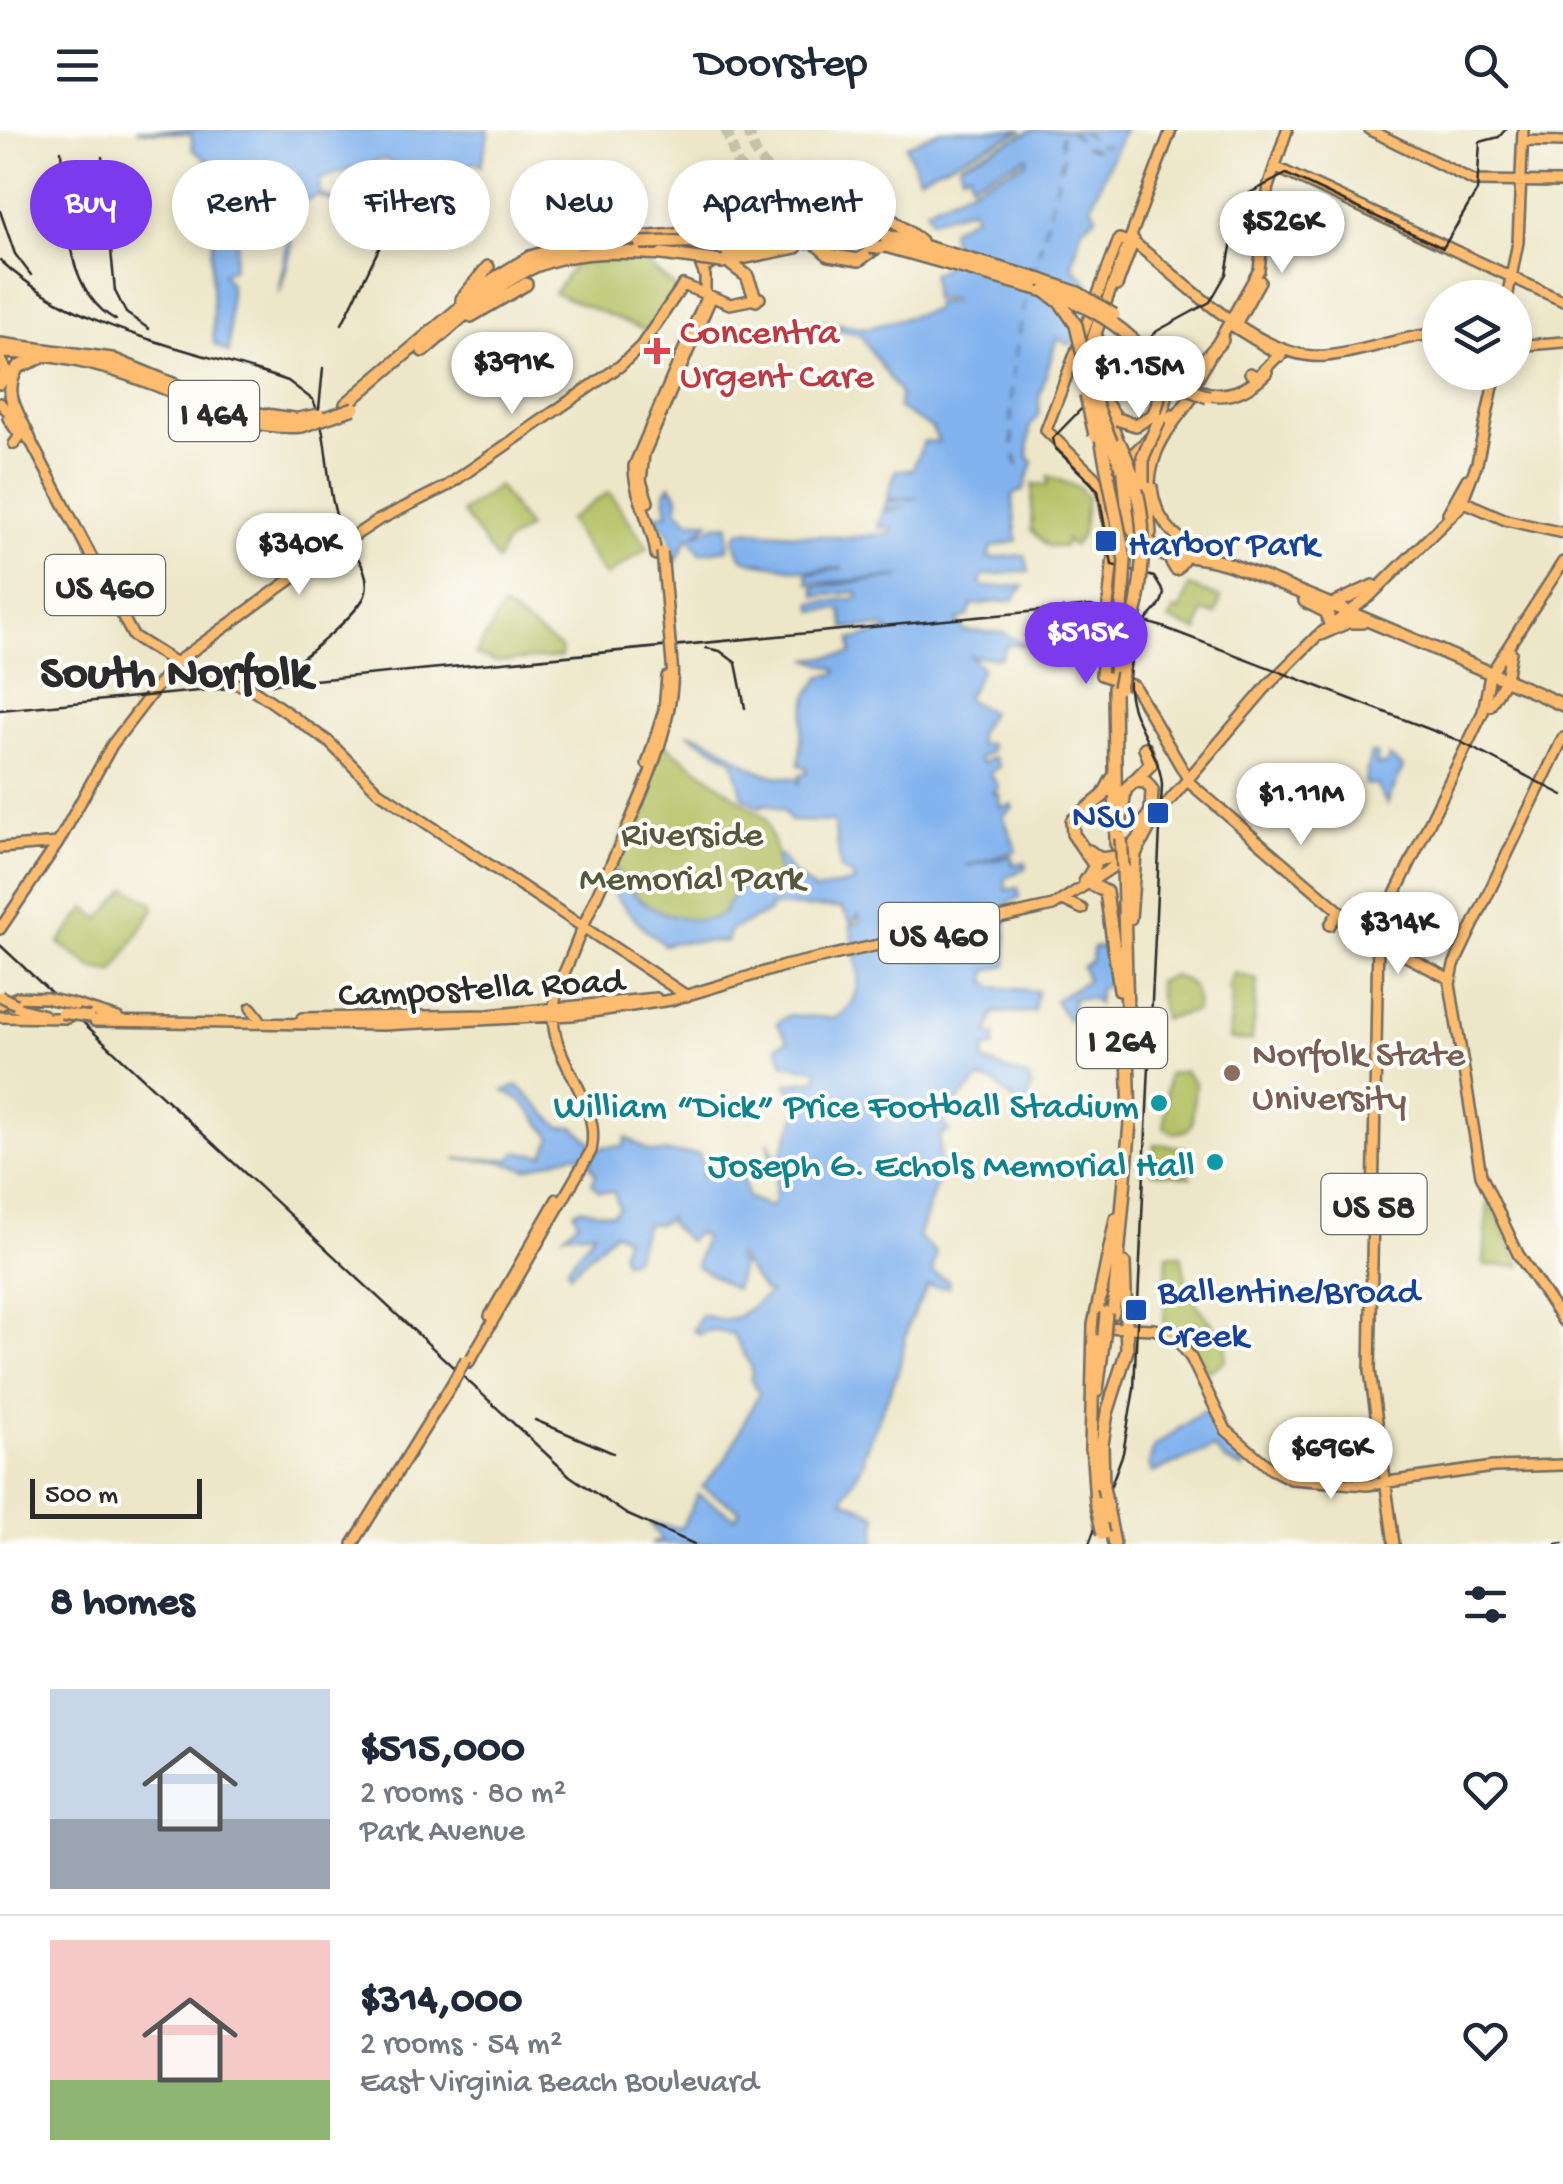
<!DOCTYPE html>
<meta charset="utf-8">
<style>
:root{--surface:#fff;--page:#f2f2f3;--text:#1f2937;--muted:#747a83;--line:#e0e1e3;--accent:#7c3aed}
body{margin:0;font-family:"Gochi Hand",sans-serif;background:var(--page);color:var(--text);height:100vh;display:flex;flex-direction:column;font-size:38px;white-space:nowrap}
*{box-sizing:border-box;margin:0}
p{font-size:32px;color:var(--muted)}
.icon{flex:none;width:55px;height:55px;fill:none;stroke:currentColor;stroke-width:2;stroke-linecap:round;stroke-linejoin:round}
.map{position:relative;height:1414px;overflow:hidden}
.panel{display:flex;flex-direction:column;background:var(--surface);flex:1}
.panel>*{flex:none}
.hud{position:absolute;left:30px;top:30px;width:1000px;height:90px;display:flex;gap:20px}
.fabs{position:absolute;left:1422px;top:150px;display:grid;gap:20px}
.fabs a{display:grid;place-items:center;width:110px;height:110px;border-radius:50%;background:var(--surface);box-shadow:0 5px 15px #0003;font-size:50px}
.scale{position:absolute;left:30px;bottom:25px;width:172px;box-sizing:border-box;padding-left:10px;border:5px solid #2b2b2b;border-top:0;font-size:28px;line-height:35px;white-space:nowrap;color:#2b2b2b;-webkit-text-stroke:8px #fdfcf7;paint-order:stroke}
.price{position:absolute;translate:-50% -85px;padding:0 22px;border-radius:35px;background:#fff;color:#222;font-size:32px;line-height:65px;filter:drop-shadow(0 2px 5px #0008)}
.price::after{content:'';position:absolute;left:50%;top:60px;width:30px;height:22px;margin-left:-15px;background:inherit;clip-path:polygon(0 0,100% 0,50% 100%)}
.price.selected{background:var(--accent);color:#fff}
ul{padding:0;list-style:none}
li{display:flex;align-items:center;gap:30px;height:250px;padding:0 50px}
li+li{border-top:2px solid var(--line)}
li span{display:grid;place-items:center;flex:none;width:280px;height:200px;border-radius:0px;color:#555}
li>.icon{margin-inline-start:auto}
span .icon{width:120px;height:120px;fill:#fffc;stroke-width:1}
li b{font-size:42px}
h2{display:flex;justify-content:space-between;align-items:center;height:120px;padding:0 50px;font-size:42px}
.chip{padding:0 35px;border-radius:45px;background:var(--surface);box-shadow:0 5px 15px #0003;font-size:35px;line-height:90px}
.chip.selected{background:var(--accent);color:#fff}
header{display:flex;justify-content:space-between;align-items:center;height:130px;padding:0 50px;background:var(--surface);font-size:45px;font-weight:600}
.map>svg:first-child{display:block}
.green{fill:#b3c062;stroke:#6f7646;stroke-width:2.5}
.water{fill:#83b3ee;stroke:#576f8c;stroke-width:2.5}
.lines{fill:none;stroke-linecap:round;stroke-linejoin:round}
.ferry{stroke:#4a5b6f;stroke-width:2.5;stroke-dasharray:12 10;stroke-linecap:butt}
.highway-tunnel{stroke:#c6c1a9;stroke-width:11;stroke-dasharray:11 5.5;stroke-linecap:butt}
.major-casing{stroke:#6f6c62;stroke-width:14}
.highway-casing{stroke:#6f6c62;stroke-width:16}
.major{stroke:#fdbc6f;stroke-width:9}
.highway{stroke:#fdbc6f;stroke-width:11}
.tram{stroke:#2b2b2b;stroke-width:2.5}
.rail{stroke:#2b2b2b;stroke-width:2.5}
.major-bridge-casing{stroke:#6f6c62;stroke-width:14;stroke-linecap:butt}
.highway-bridge-casing{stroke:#6f6c62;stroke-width:16;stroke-linecap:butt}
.major-bridge{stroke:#fdbc6f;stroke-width:9}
.highway-bridge{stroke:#fdbc6f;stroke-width:11}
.health-dot{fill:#e0444e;stroke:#fdfcf7;stroke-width:4}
.transit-dot{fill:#1a4fb4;stroke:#fdfcf7;stroke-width:4}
.education-dot{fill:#8d6e63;stroke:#fdfcf7;stroke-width:4}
.culture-dot{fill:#0f9aa8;stroke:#fdfcf7;stroke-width:4}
.labels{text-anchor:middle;stroke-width:8;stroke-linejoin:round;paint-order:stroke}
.shield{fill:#fdfcf7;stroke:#6a6a68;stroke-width:2.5}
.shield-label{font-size:35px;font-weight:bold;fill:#2b2b2b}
.health-label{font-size:38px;fill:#be3a42;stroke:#fdfcf7;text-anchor:start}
.transit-label{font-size:38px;fill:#164399;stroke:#fdfcf7;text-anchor:start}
.park-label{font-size:38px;fill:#54583c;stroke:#fdfcf7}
.street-label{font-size:38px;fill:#2b2b2b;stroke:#fdfcf7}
.education-label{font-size:38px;fill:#785e54;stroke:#fdfcf7;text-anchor:start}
.culture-label{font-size:38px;fill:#0d838f;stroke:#fdfcf7;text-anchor:end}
.district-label{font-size:48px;font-weight:bold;fill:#2b2b2b;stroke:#fdfcf7}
</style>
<header><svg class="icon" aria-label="menu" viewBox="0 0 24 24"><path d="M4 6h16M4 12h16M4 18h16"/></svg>Doorstep<svg class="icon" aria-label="search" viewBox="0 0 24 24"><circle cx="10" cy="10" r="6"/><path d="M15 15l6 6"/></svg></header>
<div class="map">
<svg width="1563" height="1414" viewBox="0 0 1563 1414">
<rect width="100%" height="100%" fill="#fdfcf7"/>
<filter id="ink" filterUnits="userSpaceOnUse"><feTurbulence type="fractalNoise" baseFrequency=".01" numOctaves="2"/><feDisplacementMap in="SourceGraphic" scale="20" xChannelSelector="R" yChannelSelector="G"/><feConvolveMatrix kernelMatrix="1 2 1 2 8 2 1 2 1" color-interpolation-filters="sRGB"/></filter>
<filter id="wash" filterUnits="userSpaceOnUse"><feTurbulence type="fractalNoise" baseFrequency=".0048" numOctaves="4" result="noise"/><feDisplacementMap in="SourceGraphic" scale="40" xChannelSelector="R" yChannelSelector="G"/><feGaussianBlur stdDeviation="2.25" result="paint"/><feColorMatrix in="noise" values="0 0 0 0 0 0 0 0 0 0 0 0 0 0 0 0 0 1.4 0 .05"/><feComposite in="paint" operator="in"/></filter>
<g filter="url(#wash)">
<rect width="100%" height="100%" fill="#ede6c8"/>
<path class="green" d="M596 128 643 131 677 159 647 201 554 163 577 131Z
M1048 346 1078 357 1087 367 1082 405 1073 416 1066 410 1064 417 1048 416 1031 400 1033 354 1048 355Z
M498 356 528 398 505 414 497 431 462 382Z
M609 362 648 418 605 447 568 390Z
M1189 456 1221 468 1215 485 1203 481 1198 501 1169 490 1174 479 1180 481Z
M503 477 561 519V527L497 532 475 525Z
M664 614 765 688 789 762C768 771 746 782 724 789 679 804 627 773 612 730Z
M127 758 152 772 154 779 113 843 92 838 59 813 86 778 100 789Z
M1234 843 1257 850 1252 911 1229 909 1232 865 1228 858Z
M1172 846C1193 850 1198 861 1196 881L1163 889 1157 851Z
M1184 941 1195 952 1192 994 1186 1001 1173 1003 1164 998 1168 944Z
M1159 1014 1186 1018 1183 1037 1191 1047 1152 1042 1154 1015Z
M1488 1068 1521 1134V1136L1484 1135Z
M1167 1125H1181L1189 1164 1226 1212 1225 1231 1208 1242 1190 1213 1164 1194Z"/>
<path class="water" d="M136 0H489L481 36 477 32 403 56 394 53 397 36 384 29 320 49V64L354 79 318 66 304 71 302 67 286 78 292 116 279 164 287 112 282 76 275 68 258 64 238 44 239 72 233 77V86H242L233 138 223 144 230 154 229 223 214 214 211 122 216 99 211 78 218 74 217 37 193 20 191 4Z
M940 0H1023L919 47 906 16Z
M1033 0H1124L1091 75 1096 87 1082 97 1072 135 1090 155 1073 212 1069 215 1057 208 1039 268V283L1030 296 1028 327 1033 332 1024 360 1012 365 1017 411 992 417 988 428 1025 425 1029 441 983 446 980 453 983 457 1024 456 1013 470 972 475 968 486 956 491 965 501 1004 503 1023 514 1080 484 1092 486 1038 516 1007 515 1000 528 970 526 982 538 966 569 990 582 978 604V615L990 614 991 621 979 628 982 633 994 627 999 637 990 643 999 658 992 662 999 664 1000 678 1011 674 1013 678 1003 686 1017 721 966 736 1012 726 1013 735 1025 732 1026 737 1005 749 1006 760 1018 758 1020 767 1008 773 1006 781 1007 836 988 840 986 851 993 857 1037 861 1034 882 994 883 988 905H995L994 917 985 918 983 931 1028 948 1031 956 1026 982 995 953 980 949 940 988 949 1001 940 1005 939 1047 918 1107 936 1123 932 1143 949 1151 948 1157 928 1156 909 1192 898 1242 863 1325 864 1332 843 1369 877 1385 875 1414H650L662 1410 650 1394 681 1398 698 1364 735 1387 740 1380 702 1357 725 1330 759 1263 751 1248 752 1238 733 1204 710 1200 698 1204 693 1200 701 1185 722 1190 737 1187 770 1163 763 1161 738 1126 735 1129 741 1135 735 1159 696 1136 704 1107 696 1103 688 1111 670 1095 669 1088 660 1094H646L634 1128 624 1132 621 1121 625 1107 614 1102 570 1144 567 1138 595 1101 564 1104 578 1092 574 1082 579 1078 612 1084 619 1078 614 1062 599 1061 592 1053 596 1044 590 1036 591 1030 574 1024 526 1039 498 1031 455 1029H511L517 1022 544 1025 552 1007 522 971 504 961 518 956 560 997H574L591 1012 593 1025 603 1017 624 1016 626 1007 650 1022 699 1024 705 1037 702 1045 742 1042 747 1067 770 1077 774 1074 776 1052 768 1010 778 1033 801 974 786 954 816 950 819 944 815 939 784 934 777 916 788 910 777 893 789 885 836 888C870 869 857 827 850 795L860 793 859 785 851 793 842 778 769 776 770 781 729 801 727 811C706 814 683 808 664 815 641 797 621 775 605 751L610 740C622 745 624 754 633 763 653 783 695 799 722 784L740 755 779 749 776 728 781 726 790 741 815 761 854 752V747L841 740 834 692 790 691 784 681 767 674 759 677 743 667 733 630 687 603C730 610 744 649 796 648L799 655 800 644 807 643 806 637 799 635 803 589 809 563 822 546 836 544V539L808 529 852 524 851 510 888 501 886 497 845 498 841 479 814 481 812 473 859 468 857 462 816 466 814 457 900 447 809 454 807 444 843 438 807 441 749 431 741 427 734 409 740 400 850 408 892 403V398L878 397 883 382 905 377 884 379 886 372 918 368 887 369 896 340H912L924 311 939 312 932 298 899 279 900 264 860 204 828 197 824 192 867 198 934 180 935 173 952 172 951 168 933 169 932 143 941 140 954 122 950 99 975 86 972 78 931 90 926 79 1026 32 1027 27 971 53 969 42 962 44 959 34Z
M670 355 678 366 677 379 689 391H710L694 406 715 395 729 394 728 419 700 423 689 406 675 433H669L675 426 669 403 652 386 668 384 665 362Z
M1371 623 1377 624V636L1387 634 1389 627 1403 637 1387 674 1376 655 1364 654Z
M1102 817 1111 831 1108 853 1099 859 1097 874 1093 869 1072 868V888L1068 891 1055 870 1087 850 1082 837 1091 831 1093 818Z
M1203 1281 1209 1283 1243 1329V1339L1224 1330 1214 1318 1152 1343 1149 1334 1154 1317Z"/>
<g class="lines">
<path class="ferry" d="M1070 0 1086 17 1099 21 1107 14
M1081 0 1102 17
M1033 145 1063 28 1061 0
M1018 336C1003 291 1015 208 1028 162"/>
</g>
</g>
<g filter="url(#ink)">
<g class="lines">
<path class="highway-tunnel" d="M726 0 737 33 756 61
M748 0 756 24 777 53"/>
<g class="major-casing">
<path id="major" d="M1370 0 1474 51 1563 52
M1523 11 1563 12
M1275 37 1563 171
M1117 156 1134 110
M1507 168 1518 112 1523 0
M1102 183 1171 0
M1236 194 1260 151
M1231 195 1281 226
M1440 203C1401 206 1365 222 1326 226 1262 232 1185 152 1137 115L1119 109 1046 300 1095 348 1103 361 1113 426 1101 545 1134 556 1191 654 1371 808 1450 849
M1515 216 1563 212
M1250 243 1257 247 1281 223
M1097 251 1098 208
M1188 265 1259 140 1269 54 1287 0
M0 273 19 293
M1105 279 1120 314
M8 288 20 306 14 314
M28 306 133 506 187 540 216 549
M1152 357C1156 396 1180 412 1213 427
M1460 370 1506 390 1563 403
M648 372 641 351 644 324 711 168
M1448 383 1467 349
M1125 391C1107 325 1136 328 1172 285
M1141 417 1167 427
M656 425C653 394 634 368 634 336L705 170V146L691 110
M269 570 329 612 378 661 687 866
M1490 576 1506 549 1511 522
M1563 608 1454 835 1450 854 1481 1045 1518 1124 1563 1191
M647 634 664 580 667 547
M0 718 58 713
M1065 771 1082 779
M1330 795 1339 781
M0 799 58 713 112 615 174 534 322 427 377 391 447 356 620 236 641 216 683 155 730 174 760 168
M0 875 17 867 46 868
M76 875 118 888
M12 876 44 885
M251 878 259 888
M0 887 67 888
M302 888 488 885 656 868
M95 891 383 895 572 885 671 870 784 836 1053 776 1113 737 1268 555 1317 506 1369 467 1460 377 1477 333 1496 242
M490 1186 557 1069
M1102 1197 1154 1199 1177 1209 1191 1228 1226 1300 1271 1339 1291 1349 1367 1355 1493 1337 1563 1335
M469 1232 591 1021C603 968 546 930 554 877 556 857 567 838 574 819 603 741 679 613 672 534
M353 1414 452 1254
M1394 1414 1370 1241 1378 808 1383 789 1483 582 1490 545 1563 432"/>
</g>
<g class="highway-casing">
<path id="highway" d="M777 53 816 81 876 102
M756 61 829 125 859 130 877 117 881 96C868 67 835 68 808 72
M871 75 920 111
M848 82 872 91
M801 95 873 113
M884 105 1041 150
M709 111 778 87
M882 115 1045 161
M722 132 796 117
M731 134 747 146 756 170
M703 137 730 124 810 111
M462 169 488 137
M471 186 526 154
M0 214 112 229 238 281 294 289
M1146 215 1187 241 1204 230 1222 210
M423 221C516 141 533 115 662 124
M0 222C50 223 100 233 146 251 200 270 242 301 302 296
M0 230 6 241 0 253
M1086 232 1103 179
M1199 261C1226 271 1247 261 1266 242
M1101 267 1117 289
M346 274 494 149 530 127 578 113 675 105 770 81
M1160 289 1167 264 1163 239
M30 310C20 284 0 265 18 237L40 228
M1127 374 1131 396 1141 412
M1148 377 1150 403
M1148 382C1146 323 1160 309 1194 264
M1140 403C1158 429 1203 424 1231 435 1343 478 1453 526 1563 575
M1169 427 1176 439 1184 428
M1305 471 1327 482 1329 491
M1336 473 1373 456
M1321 504 1348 492H1362
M1122 539 1132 497
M1115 542 1121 494
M1114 557 1116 714
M1133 651 1146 652 1152 660 1151 681 1141 698
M1121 691 1125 660 1151 634 1145 618
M1089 721 1100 729 1116 727
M1085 752 1095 736 1073 704 1072 691 1103 666 1112 649
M1091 754 1106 762 1120 860
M1130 788 1135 724 1149 697
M1113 1183 1130 993 1123 737
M1097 1261 1104 1206
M1092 1314 1096 1373
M1102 1314 1103 1357
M1091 1320 1094 1195 1116 1089
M1101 1320 1107 1283 1127 1220 1124 1133
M1109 1388 1114 1414"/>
</g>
<use href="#major" class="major"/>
<use href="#highway" class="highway"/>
<path class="tram" d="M1089 1414 1123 1323 1134 1259 1162 655C1159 616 1126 590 1129 549 1130 534 1133 508 1143 495 1151 483 1162 478 1164 463L1154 447 1112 435 1098 360 1055 318 1053 308 1157 201 1210 172 1226 144 1240 68 1286 44 1443 118 1477 61 1480 12 1499 7 1505 0"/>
<path class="rail" d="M61 21C65 74 62 161 116 190
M102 27 115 161 126 183 149 199
M0 81 15 124 31 145
M0 130C76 202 192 218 288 251L313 270C331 310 324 359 341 399 350 421 371 437 366 462 363 482 283 547 264 552
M342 194 388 100
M319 279 323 238
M706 518 720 521 736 533 745 578
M0 580 1091 476 1163 497 1455 609 1563 665
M0 815 570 1346 626 1384 694 1414
M535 1290 613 1323
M1556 1414 1563 1413"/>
<g class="major-bridge-casing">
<path id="major-bridge" d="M1097 251 1101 267
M662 422 672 534
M216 549 249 557 269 570
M0 866 16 874
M46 868 76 875
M61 883 90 887
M452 1254 466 1229"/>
</g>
<g class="highway-bridge-casing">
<path id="highway-bridge" d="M794 71 803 69
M807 79 819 78
M768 80 776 77
M838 80 848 82
M778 87 787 84
M872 91 884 96
M876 102 884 105
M810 111H817
M640 113 709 111
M870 117 880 118
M662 124 722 132
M1041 150 1078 163 1114 185
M1045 161 1061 173 1076 195 1092 264 1124 344 1127 374
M1054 164C1098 178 1183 228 1153 285L1136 295 1117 289
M1158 237 1182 257 1208 267
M1086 265 1095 305
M298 289 319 285
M302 296 354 278
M1099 298 1125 431 1121 494
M1120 314C1147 370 1147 419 1136 479
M1143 353V327L1160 289
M1132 497 1138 472
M1119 558 1122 543
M1121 708 1123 737
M1104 1206 1106 1183
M1103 1357 1109 1388
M1096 1373 1103 1404"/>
</g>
<use href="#major-bridge" class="major-bridge"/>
<use href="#highway-bridge" class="highway-bridge"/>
</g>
</g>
<path class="health-dot" d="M652 206h10v10h10v10h-10v10h-10v-10h-10v-10h10z"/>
<g class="transit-dot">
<rect x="1094" y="399" width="24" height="24" rx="5"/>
<rect x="1146" y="671" width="24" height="24" rx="5"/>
<rect x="1124" y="1168" width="24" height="24" rx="5"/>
</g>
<circle class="education-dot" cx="1232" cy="943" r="10"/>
<g class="culture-dot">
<circle cx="1159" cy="973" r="10"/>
<circle cx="1215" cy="1032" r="10"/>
</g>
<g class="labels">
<g class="shield">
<rect x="169" y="251" width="90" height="60" rx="8"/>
<rect x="45" y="425" width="120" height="60" rx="8"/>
<rect x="879" y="773" width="120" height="60" rx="8"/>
<rect x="1077" y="878" width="90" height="60" rx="8"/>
<rect x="1321.5" y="1044" width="105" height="60" rx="8"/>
</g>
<g class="shield-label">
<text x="214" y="293">I 464</text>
<text x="105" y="467">US 460</text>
<text x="939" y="815">US 460</text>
<text x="1122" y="920">I 264</text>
<text x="1374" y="1086">US 58</text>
</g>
<g class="health-label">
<text x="680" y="212">Concentra<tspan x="680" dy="44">Urgent Care</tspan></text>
</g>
<g class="transit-label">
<text x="1128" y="424">Harbor Park</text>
<text x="1136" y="696" text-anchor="end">NSU</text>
<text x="1158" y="1171">Ballentine/Broad<tspan x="1158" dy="44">Creek</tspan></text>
</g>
<g class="park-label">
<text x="692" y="714">Riverside<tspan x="692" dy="44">Memorial Park</tspan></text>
</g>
<g class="street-label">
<text transform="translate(481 855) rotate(-3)" y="13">Campostella Road</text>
</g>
<g class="education-label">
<text x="1252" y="934">Norfolk State<tspan x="1252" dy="44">University</tspan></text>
</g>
<g class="culture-label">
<text x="1139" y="986">William “Dick” Price Football Stadium</text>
<text x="1195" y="1045">Joseph G. Echols Memorial Hall</text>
</g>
<g class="district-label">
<text x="176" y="555">South Norfolk</text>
</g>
</g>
</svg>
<div class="fabs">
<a><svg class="icon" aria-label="layers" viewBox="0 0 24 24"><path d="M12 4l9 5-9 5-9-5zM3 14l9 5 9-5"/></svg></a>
</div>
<div class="scale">500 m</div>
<b class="price" style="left:1282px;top:146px">$526K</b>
<b class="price" style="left:512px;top:287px">$391K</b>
<b class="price" style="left:1139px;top:291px">$1.15M</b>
<b class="price" style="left:299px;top:468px">$340K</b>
<b class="price selected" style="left:1086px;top:557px">$515K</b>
<b class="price" style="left:1301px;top:718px">$1.11M</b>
<b class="price" style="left:1398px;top:847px">$314K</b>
<b class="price" style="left:1331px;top:1372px">$696K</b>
<div class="hud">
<a class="chip selected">Buy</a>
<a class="chip">Rent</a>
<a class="chip">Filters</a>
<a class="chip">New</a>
<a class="chip">Apartment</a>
</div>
</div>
<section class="panel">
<h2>8 homes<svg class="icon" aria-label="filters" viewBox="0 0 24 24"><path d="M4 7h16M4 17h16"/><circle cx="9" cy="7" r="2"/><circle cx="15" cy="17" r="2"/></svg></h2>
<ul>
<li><span style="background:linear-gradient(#c9d6e8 65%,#9aa5b1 0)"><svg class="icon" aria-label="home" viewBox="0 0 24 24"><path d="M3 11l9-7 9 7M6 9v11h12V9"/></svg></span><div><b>$515,000</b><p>2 rooms · 80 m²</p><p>Park Avenue</p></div><svg class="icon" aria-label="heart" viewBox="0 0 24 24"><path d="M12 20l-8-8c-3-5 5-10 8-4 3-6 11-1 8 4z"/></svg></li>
<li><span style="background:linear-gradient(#f6c9c9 70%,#8fb573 0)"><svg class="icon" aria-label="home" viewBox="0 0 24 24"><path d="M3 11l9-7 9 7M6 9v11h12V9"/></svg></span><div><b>$314,000</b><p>2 rooms · 54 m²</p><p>East Virginia Beach Boulevard</p></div><svg class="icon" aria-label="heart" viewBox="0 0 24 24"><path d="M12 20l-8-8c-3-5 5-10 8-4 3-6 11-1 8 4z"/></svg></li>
</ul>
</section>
